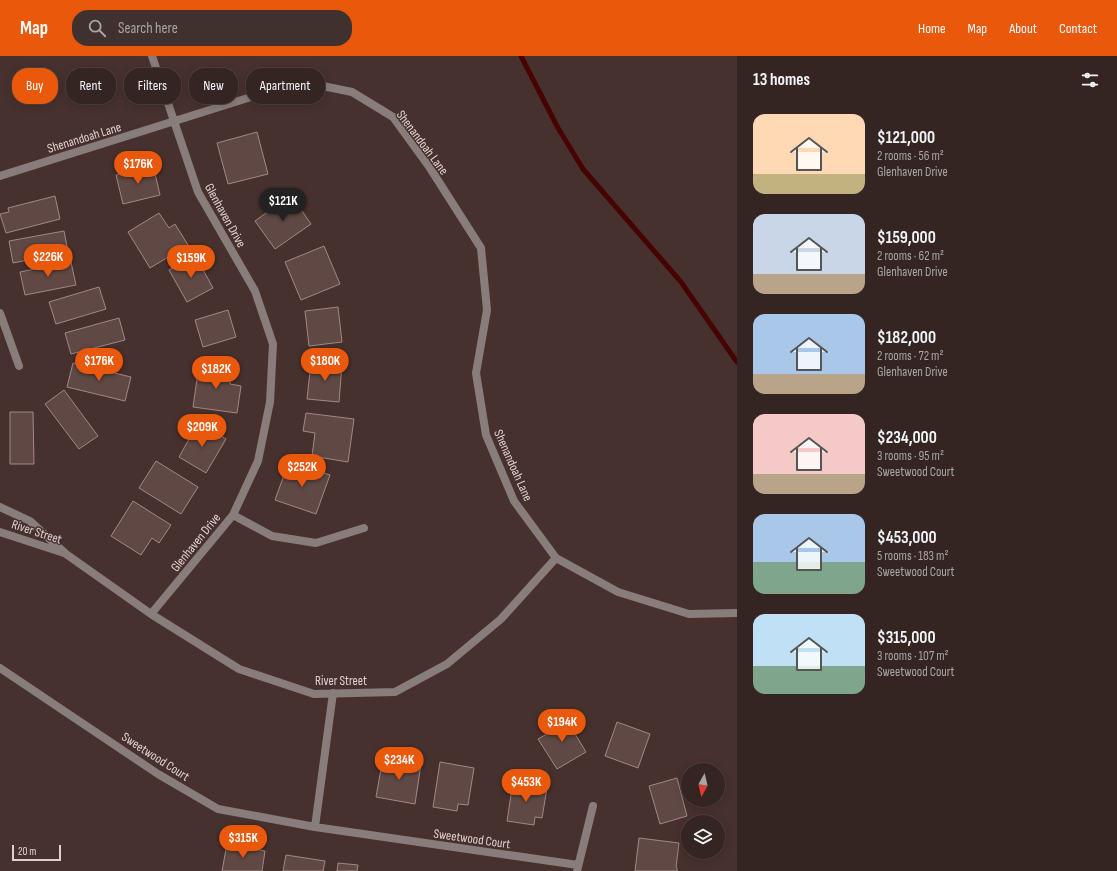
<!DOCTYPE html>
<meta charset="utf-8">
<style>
:root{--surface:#352522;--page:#40312f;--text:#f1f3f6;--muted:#aaa5a5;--line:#4f4240;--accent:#ea580c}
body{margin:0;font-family:"Sofia Sans Condensed",sans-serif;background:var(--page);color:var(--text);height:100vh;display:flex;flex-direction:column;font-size:15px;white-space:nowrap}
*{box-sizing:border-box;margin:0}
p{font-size:13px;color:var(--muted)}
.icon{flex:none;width:22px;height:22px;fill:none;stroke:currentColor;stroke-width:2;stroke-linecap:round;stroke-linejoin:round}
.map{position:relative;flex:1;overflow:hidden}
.sheet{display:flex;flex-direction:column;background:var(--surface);width:380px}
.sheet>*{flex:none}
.guide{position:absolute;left:12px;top:12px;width:380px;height:36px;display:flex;gap:8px}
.needle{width:26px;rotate:188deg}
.tools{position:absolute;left:681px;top:707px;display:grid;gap:8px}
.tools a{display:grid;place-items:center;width:44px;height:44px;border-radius:50%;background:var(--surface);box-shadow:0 2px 10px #0003,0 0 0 1px var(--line);font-size:20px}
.scale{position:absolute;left:12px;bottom:10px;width:49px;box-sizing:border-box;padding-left:4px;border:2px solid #e0d1cf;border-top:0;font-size:11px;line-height:14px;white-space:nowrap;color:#e0d1cf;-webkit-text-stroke:3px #47312e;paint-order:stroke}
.price{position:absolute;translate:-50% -34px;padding:0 9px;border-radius:14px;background:var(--accent);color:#fff;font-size:13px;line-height:26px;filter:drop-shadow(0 1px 2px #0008)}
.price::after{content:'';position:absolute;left:50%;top:24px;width:12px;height:9px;margin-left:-6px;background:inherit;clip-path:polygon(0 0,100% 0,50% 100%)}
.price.active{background:#222;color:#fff}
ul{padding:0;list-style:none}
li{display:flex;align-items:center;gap:12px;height:100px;padding:0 16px}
li span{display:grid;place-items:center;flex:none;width:112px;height:80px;border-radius:12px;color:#555}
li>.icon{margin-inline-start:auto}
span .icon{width:48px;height:48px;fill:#fffc;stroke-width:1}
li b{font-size:17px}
h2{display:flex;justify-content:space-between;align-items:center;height:48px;padding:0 16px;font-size:17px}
.tag{padding:0 14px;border-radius:16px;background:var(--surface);box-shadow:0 2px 10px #0003,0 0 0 1px var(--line);font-size:14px;line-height:36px}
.tag.active{background:var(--accent);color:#fff}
header{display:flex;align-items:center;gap:24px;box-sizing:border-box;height:56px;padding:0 20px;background:var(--accent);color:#fff}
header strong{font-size:19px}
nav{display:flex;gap:22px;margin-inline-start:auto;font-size:14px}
.search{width:280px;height:36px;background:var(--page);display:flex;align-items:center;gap:10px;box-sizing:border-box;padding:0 14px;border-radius:16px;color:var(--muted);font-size:15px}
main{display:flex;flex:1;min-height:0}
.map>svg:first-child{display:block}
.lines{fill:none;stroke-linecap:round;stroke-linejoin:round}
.stream{stroke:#460302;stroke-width:5}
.building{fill:#604945;stroke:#a38884}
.street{stroke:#897d7b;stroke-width:8}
.labels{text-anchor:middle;stroke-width:3;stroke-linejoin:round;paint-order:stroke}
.street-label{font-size:13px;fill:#e0d1cf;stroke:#47312e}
</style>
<header>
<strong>Map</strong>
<div class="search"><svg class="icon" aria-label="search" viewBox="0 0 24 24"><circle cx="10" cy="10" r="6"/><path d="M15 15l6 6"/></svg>Search here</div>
<nav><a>Home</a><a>Map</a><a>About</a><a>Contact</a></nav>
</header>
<main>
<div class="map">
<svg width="737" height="815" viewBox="0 0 737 815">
<rect width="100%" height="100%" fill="#47312e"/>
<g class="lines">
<path class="stream" d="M521 0 558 72 583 113 681 226 737 306"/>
</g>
<path class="building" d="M257 76 268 118 228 128 217 87Z
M153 109 160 139 123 148 116 119Z
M291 139 311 168 275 193 255 165Z
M55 140 60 163 6 177 0 158 9 156 8 152Z
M159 157 169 172 175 168 188 189 150 212 128 176Z
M64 175 68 196 13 207 9 185Z
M324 190 340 228 301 244 285 206Z
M195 199 213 232 187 246 169 214Z
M71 206 76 229 25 239 20 216Z
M99 231 106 253 56 268 49 246Z
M338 251 342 286 309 290 305 255Z
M228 254 236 281 203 291 195 264Z
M119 262 125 284 71 298 65 277Z
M311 306 342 309 339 346 307 343Z
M73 307 131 321 125 345 67 331Z
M199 309 232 314 230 328 241 330 237 357 193 351Z
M64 334 98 380 79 393 45 348Z
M10 356H33L34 408H10Z
M306 357 354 363 348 406 312 400 315 377 303 375Z
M198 367 226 383 206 417 179 401Z
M156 405 198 431 181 458 139 432Z
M289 405 330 419 316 458 275 444Z
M133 445 171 469 159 487 152 482 141 499 111 480Z
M563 658 586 696 557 713 538 683 554 674 549 666Z
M617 666 650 678 638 712 605 700Z
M383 702 421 708 415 748 376 741Z
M440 706 474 712 468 749 458 748 457 755 433 751Z
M677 722 687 760 660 768 649 730Z
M513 726 547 732 542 762 535 761 534 769 507 765Z
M639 782 679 787 676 811 677 812V815H635Z
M227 788 265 795 262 815H222Z
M286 799 325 805 323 815H283Z
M338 807 358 809 357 815H337Z"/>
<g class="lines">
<path class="street" d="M0 120 251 41 308 27 352 36 393 61 430 112 481 192 487 254 476 317 486 379 514 445 556 502 618 536 689 558 737 557
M0 257 19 310
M0 451 30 465 66 498 151 558 239 613 314 638 395 636 447 608 501 563 556 502
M233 459 272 480 316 487 364 472
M0 476 64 497
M151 558 233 459 258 405 270 346 273 288 255 235 198 136 152 0
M0 612 158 718 218 753 315 771 578 809
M315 771 333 637
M577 815 593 750"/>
</g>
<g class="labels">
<g class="street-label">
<text transform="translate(84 81) rotate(-17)" y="5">Shenandoah Lane</text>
<text transform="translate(423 86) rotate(53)" y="5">Shenandoah Lane</text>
<text transform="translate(226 159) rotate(61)" y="5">Glenhaven Drive</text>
<text transform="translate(514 409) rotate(66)" y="5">Shenandoah Lane</text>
<text transform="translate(37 475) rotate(18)" y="5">River Street</text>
<text transform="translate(195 486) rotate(-51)" y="5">Glenhaven Drive</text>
<text x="341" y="629">River Street</text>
<text transform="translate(156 700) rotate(33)" y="5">Sweetwood Court</text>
<text transform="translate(472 782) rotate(8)" y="5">Sweetwood Court</text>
</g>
</g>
</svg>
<div class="tools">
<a><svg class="needle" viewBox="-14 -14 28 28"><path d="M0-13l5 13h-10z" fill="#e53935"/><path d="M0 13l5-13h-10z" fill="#aaa5a5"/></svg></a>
<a><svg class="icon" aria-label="layers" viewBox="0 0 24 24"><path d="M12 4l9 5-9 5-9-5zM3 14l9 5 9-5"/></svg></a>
</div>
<div class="scale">20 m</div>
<b class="price" style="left:138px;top:129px">$176K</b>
<b class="price active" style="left:283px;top:166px">$121K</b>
<b class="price" style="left:48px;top:222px">$226K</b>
<b class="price" style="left:191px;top:223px">$159K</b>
<b class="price" style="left:99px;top:326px">$176K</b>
<b class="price" style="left:325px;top:326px">$180K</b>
<b class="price" style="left:216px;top:334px">$182K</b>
<b class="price" style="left:202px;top:392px">$209K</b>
<b class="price" style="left:302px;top:432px">$252K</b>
<b class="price" style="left:562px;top:687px">$194K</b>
<b class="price" style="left:399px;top:725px">$234K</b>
<b class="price" style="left:526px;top:747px">$453K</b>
<b class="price" style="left:243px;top:803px">$315K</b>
<div class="guide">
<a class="tag active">Buy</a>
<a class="tag">Rent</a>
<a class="tag">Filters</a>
<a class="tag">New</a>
<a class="tag">Apartment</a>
</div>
</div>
<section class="sheet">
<h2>13 homes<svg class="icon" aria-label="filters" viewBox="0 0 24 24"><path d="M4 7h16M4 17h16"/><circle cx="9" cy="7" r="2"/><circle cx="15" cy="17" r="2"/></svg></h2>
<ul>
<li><span style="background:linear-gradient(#ffd9b3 75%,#c2b280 0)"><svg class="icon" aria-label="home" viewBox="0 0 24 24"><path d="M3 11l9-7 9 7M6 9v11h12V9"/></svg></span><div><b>$121,000</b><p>2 rooms · 56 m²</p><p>Glenhaven Drive</p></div></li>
<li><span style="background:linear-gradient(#c9d6e8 75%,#b9a48a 0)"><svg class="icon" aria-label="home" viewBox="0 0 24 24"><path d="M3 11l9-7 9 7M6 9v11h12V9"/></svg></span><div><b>$159,000</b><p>2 rooms · 62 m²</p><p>Glenhaven Drive</p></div></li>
<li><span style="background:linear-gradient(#a9c7e8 75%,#b9a48a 0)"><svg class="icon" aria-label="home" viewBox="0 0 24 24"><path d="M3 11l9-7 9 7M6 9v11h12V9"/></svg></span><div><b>$182,000</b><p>2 rooms · 72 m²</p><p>Glenhaven Drive</p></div></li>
<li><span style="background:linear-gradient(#f6c9c9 75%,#b9a48a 0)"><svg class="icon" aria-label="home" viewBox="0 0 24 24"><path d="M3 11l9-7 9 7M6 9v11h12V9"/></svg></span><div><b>$234,000</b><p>3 rooms · 95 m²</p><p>Sweetwood Court</p></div></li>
<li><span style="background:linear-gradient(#a9c7e8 60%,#7fa58c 0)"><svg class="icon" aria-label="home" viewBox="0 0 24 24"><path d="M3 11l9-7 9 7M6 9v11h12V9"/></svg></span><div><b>$453,000</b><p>5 rooms · 183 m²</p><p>Sweetwood Court</p></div></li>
<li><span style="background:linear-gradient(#bfe0f5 65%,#7fa58c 0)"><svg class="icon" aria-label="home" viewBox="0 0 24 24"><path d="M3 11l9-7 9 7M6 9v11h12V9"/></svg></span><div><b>$315,000</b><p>3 rooms · 107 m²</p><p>Sweetwood Court</p></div></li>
</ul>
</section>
</main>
